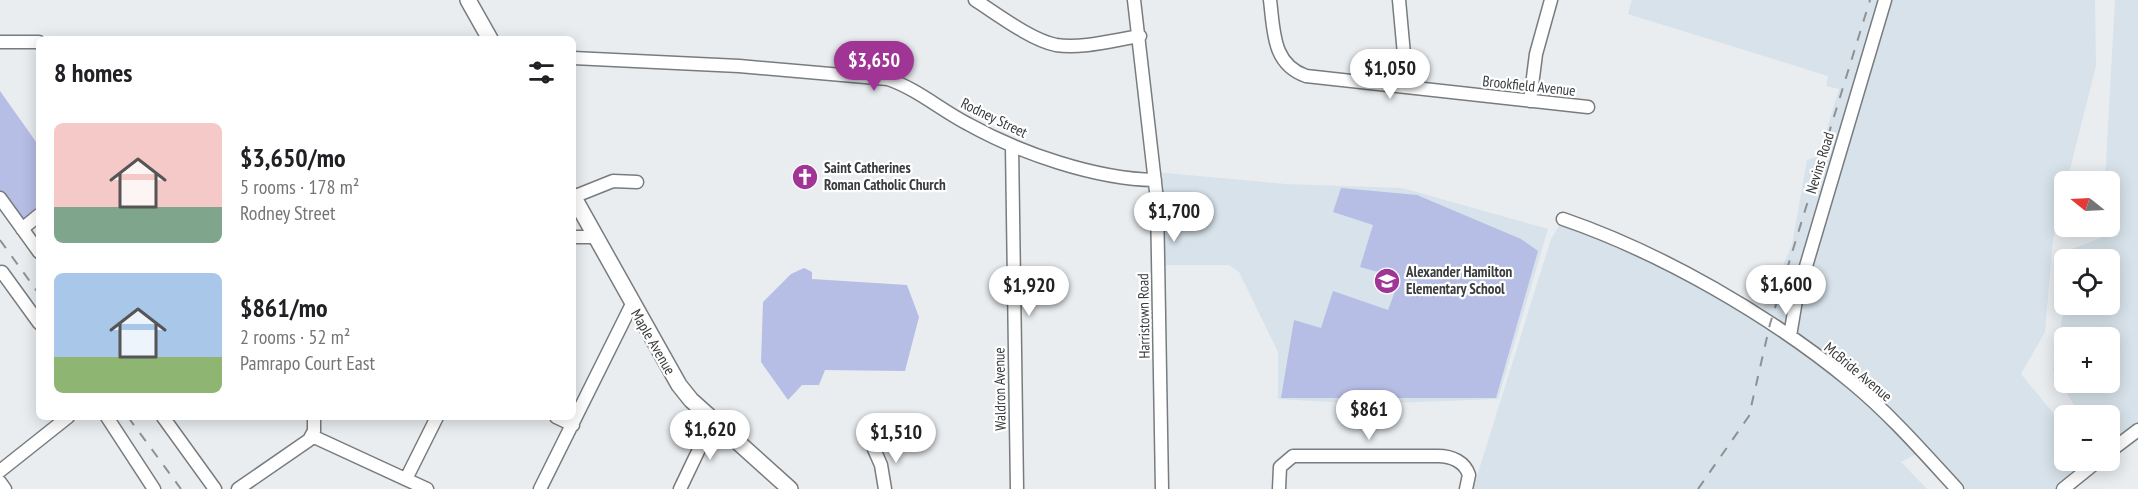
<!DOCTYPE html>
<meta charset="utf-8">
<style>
:root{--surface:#fff;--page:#f6f6f6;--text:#202124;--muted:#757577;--accent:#a13596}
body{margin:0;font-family:"PT Sans Narrow",sans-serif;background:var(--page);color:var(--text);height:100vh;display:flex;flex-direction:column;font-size:22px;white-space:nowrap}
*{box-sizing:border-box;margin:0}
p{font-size:20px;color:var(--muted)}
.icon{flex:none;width:33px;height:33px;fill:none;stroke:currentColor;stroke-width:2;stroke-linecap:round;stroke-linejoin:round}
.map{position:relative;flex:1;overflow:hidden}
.side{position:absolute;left:36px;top:36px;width:540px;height:384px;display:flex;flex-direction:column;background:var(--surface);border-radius:9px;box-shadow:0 3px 15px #0003}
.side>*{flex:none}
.needle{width:39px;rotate:288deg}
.controls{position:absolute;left:2054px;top:171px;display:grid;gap:12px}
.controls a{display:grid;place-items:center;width:66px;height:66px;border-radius:9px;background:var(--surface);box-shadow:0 3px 15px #0003;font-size:30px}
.price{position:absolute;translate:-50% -51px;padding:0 14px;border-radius:21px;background:#fff;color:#222;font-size:20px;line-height:39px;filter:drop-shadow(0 2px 3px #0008)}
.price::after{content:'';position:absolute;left:50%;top:36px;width:18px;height:14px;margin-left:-9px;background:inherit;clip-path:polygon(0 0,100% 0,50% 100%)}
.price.active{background:var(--accent);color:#fff}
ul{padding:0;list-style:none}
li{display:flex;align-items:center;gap:18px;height:150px;padding:0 18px}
li span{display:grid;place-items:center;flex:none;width:168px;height:120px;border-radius:9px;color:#555}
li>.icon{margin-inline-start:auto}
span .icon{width:72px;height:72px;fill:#fffc;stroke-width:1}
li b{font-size:26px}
h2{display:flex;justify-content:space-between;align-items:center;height:72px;padding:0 18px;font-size:26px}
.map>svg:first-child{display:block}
.built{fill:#d7e2ea;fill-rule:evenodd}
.green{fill:#b6bee5}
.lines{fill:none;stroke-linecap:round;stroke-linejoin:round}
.minor-casing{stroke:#787c7e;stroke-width:15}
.major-casing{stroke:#787c7e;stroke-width:18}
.minor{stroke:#fff;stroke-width:12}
.major{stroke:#fff;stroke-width:15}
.rail{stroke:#8e9193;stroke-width:2;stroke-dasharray:10 10;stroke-linecap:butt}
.labels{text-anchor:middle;stroke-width:4.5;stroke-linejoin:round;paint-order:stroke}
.street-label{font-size:15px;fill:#393b3c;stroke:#fff}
.poi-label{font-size:15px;font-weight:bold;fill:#393b3c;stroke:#fff;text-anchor:start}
</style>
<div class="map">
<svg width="2138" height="489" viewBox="0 0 2138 489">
<rect width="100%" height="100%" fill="#e9edf0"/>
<path class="built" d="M1632 0H2095L2096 66 2067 181 2064 182V193L2053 238 2045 332 2021 374 2064 426V460L2098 461 2063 489H1962L1929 447 1901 462 1927 489H1473L1551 239 1567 213 1658 251 1714 281 1762 311 1792 245 1807 160 1819 156 1839 89 1826 86 1828 76 1628 14Z
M2115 0H2138V428L2109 452V416L2080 415 2053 371 2064 307 2067 305 2109 304V260L2075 259 2072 249 2103 237V227L2109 226V182L2105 181ZM2064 338H2109V382H2064Z
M1155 172 1285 184 1402 188 1548 229 1498 399 1365 404 1278 399V352L1239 272 1229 265H1159Z"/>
<path class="green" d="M0 91 39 146V215L22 229 0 198Z
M1341 188 1417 195 1521 239 1538 251 1496 398H1281L1294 320 1321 328 1333 291 1388 310 1400 278 1360 267 1373 225 1333 212Z
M804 268 812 272V279L907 285 919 317 905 371 825 370 819 385H802L788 400 761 362 763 302 791 274Z"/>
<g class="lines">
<g class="minor-casing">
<path id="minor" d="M975 0C997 14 1031 40 1056 45 1082 49 1114 40 1140 36
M1134 0 1157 200 1162 489
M1270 0C1274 31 1272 64 1306 76L1588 107
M1399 0 1407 87
M0 42H39
M573 58 739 66 888 79C917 89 941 110 968 124 1020 153 1095 179 1155 180
M1530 101 1536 54 1551 0
M1012 146 1017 489
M573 197 613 181 637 182
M0 198 39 252
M1563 219C1662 253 1771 316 1851 382 1890 414 1923 452 1957 489
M22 229 39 215
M573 237H594
M0 274 2 272 39 323
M1790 336 1796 300 1885 0
M107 417 154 489
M163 417 215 489
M556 417 573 425
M312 436 427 489
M874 449 881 465 885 489
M2109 452 2138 430
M0 471 68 417
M406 479 437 417
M0 482 5 489
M238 489 309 440 314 431V417
M540 489 632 304
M680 489 713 420
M1279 489 1280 467 1293 456H1438C1452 456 1465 462 1469 475L1466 489
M2063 489 2099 460"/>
</g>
<g class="major-casing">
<path id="major" d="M468 0 490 39
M573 196 679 385 691 400 790 489"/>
</g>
<use href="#minor" class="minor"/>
<use href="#major" class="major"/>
<path class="rail" d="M0 240 39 294
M128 417 181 489
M1698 489 1749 416 1770 324 1870 0"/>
</g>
<defs>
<g id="church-disc" transform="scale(1.35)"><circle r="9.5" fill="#a13596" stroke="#fff"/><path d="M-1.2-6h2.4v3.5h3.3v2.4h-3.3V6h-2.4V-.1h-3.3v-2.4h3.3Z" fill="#fff"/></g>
<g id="school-disc" transform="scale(1.35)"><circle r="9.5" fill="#a13596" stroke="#fff"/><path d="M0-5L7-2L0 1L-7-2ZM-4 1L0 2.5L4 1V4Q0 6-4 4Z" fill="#fff"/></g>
</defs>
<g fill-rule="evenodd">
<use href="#church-disc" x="805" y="177"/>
<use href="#school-disc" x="1387" y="281"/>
</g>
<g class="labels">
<g class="street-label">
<text transform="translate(1529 86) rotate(6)" y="5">Brookfield Avenue</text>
<text transform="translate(994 118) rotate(26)" y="5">Rodney Street</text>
<text transform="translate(1820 163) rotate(-73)" y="5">Nevins Road</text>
<text transform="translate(1144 316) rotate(-91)" y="5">Harristown Road</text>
<text transform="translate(653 342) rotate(60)" y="5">Maple Avenue</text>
<text transform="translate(1858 372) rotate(40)" y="5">McBride Avenue</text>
<text transform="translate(1000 389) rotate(-91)" y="5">Waldron Avenue</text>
</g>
<g class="poi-label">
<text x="824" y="173">Saint Catherines<tspan x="824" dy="17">Roman Catholic Church</tspan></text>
<text x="1406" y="277">Alexander Hamilton<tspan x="1406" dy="17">Elementary School</tspan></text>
</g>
</g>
</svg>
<div class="controls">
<a><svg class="needle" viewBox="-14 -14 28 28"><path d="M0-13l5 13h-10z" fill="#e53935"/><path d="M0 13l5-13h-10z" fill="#757577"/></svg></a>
<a><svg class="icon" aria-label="locate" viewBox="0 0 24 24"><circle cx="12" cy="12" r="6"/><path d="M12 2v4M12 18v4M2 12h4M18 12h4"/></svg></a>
<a>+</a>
<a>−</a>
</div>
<b class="price active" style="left:874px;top:92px">$3,650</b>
<b class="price" style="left:1390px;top:100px">$1,050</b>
<b class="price" style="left:1174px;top:243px">$1,700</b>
<b class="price" style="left:1786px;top:316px">$1,600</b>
<b class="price" style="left:1029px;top:317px">$1,920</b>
<b class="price" style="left:1369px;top:441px">$861</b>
<b class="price" style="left:710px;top:461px">$1,620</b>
<b class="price" style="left:896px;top:464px">$1,510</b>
<section class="side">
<h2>8 homes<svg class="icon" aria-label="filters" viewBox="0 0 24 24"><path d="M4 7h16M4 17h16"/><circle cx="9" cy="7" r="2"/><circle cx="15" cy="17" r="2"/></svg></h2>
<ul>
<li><span style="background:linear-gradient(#f6c9c9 70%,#7fa58c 0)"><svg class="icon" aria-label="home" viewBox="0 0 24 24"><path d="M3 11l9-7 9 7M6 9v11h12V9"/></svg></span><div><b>$3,650/mo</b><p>5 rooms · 178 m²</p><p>Rodney Street</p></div></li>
<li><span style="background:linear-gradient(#a9c7e8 70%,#8fb573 0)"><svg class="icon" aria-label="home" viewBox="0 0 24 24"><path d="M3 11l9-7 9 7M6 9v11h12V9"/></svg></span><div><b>$861/mo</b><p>2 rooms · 52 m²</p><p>Pamrapo Court East</p></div></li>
</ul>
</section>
</div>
